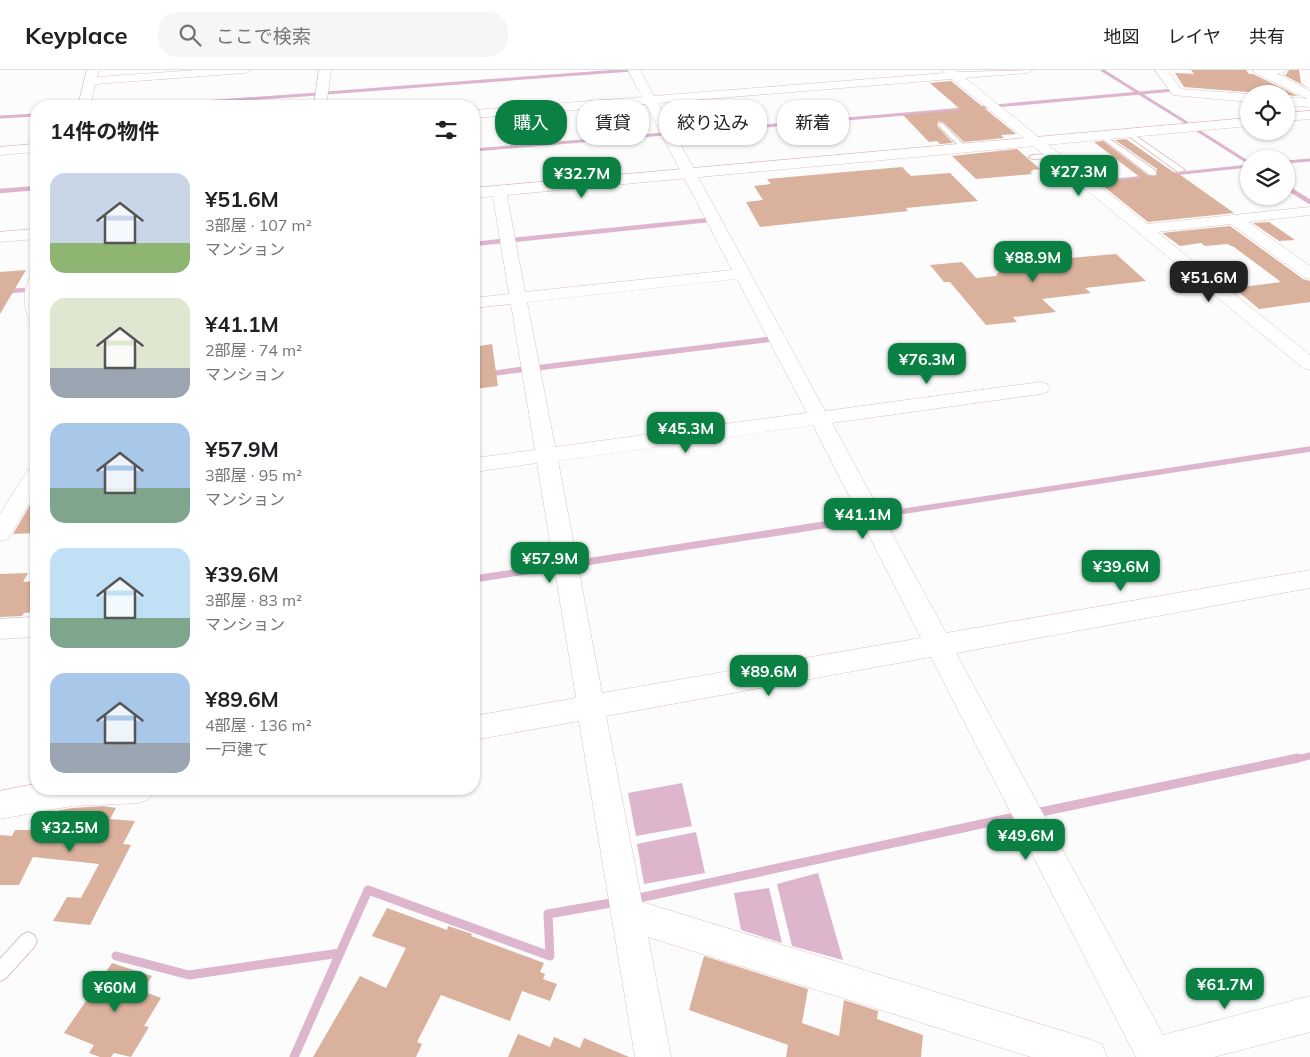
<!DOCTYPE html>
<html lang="ja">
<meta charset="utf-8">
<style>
:root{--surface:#fff;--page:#f6f6f6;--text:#202124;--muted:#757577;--line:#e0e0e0;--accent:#0b8043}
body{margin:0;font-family:Mulish,"Noto Sans JP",sans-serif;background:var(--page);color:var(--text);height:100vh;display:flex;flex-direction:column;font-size:19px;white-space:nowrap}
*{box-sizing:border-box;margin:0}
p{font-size:16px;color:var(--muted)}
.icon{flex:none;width:28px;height:28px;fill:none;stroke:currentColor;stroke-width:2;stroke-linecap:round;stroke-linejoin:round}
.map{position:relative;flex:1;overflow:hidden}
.details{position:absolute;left:30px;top:30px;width:450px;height:695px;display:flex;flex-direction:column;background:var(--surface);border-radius:20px;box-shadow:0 1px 4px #0004}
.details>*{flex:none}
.guide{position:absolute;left:495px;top:30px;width:475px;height:45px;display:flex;gap:10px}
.controls{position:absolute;left:1240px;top:15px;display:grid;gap:10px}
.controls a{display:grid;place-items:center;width:55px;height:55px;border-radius:50%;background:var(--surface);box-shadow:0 1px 4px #0004;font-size:25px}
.price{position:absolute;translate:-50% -42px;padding:0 11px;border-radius:10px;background:var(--accent);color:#fff;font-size:16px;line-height:32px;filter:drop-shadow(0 1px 2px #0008)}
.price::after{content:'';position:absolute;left:50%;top:30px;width:15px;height:11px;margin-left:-8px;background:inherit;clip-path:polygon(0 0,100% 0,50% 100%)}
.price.current{background:#222;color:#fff}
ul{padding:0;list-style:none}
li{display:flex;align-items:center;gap:15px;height:125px;padding:0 20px}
li span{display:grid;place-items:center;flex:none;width:140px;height:100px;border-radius:15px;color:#555}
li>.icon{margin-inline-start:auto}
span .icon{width:60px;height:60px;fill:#fffc;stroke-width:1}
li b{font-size:21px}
h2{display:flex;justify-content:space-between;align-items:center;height:60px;padding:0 20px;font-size:21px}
.tag{padding:0 18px;border-radius:20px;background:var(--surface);box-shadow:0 1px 4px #0004;font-size:18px;line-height:45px}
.tag.current{background:var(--accent);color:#fff}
header{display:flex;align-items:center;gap:30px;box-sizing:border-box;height:70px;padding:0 25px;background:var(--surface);border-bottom:1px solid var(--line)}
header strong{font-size:24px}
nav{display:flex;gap:28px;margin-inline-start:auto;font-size:18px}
.search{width:350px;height:45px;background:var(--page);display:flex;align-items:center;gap:12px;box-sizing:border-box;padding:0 18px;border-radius:20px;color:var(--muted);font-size:19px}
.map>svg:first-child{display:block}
.water{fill:#ddb5cd}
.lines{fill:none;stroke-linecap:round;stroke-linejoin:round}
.stream-far4{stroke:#ddb5cd;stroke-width:3}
.stream-far3{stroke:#ddb5cd;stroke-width:4.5}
.stream-far2{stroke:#ddb5cd;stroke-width:5.5}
.stream-far1{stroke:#ddb5cd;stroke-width:7}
.stream{stroke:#ddb5cd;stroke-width:9}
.building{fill:#dab19d}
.lane-casing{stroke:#dec3c0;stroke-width:2}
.street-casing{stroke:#dec3c0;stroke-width:1}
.secondary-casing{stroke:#dec3c0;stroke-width:1}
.lane{fill:#fff;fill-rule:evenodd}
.street{fill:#fff;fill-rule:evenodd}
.secondary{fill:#fff;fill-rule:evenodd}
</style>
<header>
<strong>Keyplace</strong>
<div class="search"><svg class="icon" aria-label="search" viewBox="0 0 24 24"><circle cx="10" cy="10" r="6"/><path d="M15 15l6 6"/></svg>ここで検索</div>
<nav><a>地図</a><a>レイヤ</a><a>共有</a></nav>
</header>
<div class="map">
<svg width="1310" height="987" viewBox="0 0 1310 987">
<rect width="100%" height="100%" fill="#fcfcfc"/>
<path class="water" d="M682 713 692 756 636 766 628 723Z
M696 762 705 803 644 814 637 774Z
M818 803 843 890 792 876 777 814Z
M769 818 782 873 741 860 734 823Z"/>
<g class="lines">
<path class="stream-far4" d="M1102 0 1187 53
M326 23 631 0
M147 36 318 24
M995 36 1174 20
M0 47 36 45
M1197 60 1249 93
M672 64 987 37
M474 80 664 64
M1286 92 1310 90
M1098 112 1249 96
M1286 117 1288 118
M34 118H36"/>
<path class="stream-far3" d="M1286 117 1310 132
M0 121 36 118
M513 170 709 150
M474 174 502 171
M0 222 23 220"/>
<path class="stream-far2" d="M536 298 772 269
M474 306 525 299
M879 445 1310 379
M835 454 865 449"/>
<path class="stream-far1" d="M573 494 843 452
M474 509 559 496
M1292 690 1310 686"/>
<path class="stream" d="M1036 743 1298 688
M639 828 1019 746
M116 886 189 905 340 883 368 820 550 886 548 844 611 833
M294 987 340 883"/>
</g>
<path class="building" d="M1191 0H1246L1249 4H1253L1298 26 1184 17 1175 3 1194 4Z
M1289 0H1299L1301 13 1310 19 1282 4 1286 5Z
M951 11 1016 64 1001 65 1004 68 964 72 943 52 938 51 937 56 953 73 940 74 937 71 929 72 903 45 961 40 930 13Z
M1126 69 1176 104H1179L1234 143 1148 152 1098 112 1141 108 1094 72 1103 71 1149 106H1157V99L1115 70Z
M1017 79 1040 99 1032 100 1033 101 1030 102 1032 104 976 109 952 86Z
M902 97 911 106 950 103 978 131 906 138 908 141 760 157 746 132 763 130 754 116 771 114 767 109Z
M1269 152 1295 170 1279 171 1253 153Z
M1230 156 1303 209 1310 211V232L1259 239 1234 218 1281 212 1234 177 1227 174 1205 176 1201 173 1180 176 1162 163Z
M1038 182 1046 190 1116 184 1146 211 1085 218 1091 223 1042 229 1056 242 1013 247 1017 252 986 255 950 212H944L930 195 962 192 976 208 996 206 1009 186Z
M26 200 0 244V202Z
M492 274 498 316 474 319V277Z
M36 425V463L13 464Z
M28 503 23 512 36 511V542L24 543 22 546 0 547V504Z
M104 736 116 738 110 749 135 751 123 774 131 775 90 855 53 851 67 827 81 828 99 794 33 787 19 815H0V765L12 766 15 760H30L40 744 72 738Z
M387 838 447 860 448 856 472 864 471 866 544 893 540 902 545 904 543 909 557 914 550 931 522 921 510 951 441 925 417 972 422 974 416 987H313L360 906 386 918 406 878 372 866Z
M704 886 808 919 802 953 839 966 844 930 878 941 877 949 923 965 921 987H786L788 975 689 940Z
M112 893 152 906 142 921 161 928 144 956 149 957 131 987 114 983 111 987H100L89 983 94 975 64 963Z
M518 964 550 977 554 967 580 978 584 968 629 987H508Z"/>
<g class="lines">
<g class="lane-casing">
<path id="lane" d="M938 53H942L966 77V79H962L938 55Z
M1126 62H1130L1185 100 1178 102 1126 64Z
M1100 65H1104L1156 101V105H1150L1100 67Z
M1051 84 1055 86 1054 88 1033 89 1029 87 1033 85Z
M28 862 34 865 37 871 34 877 6 908 0 911V889L22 865Z"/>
</g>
<g class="street-casing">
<path id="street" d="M87 0H99L97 7 197 0H251L245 3 95 14 90 36H78Z
M319 0H331L326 36H314Z
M628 0H640L654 26 945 3 942 0H955L958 2 1033 0 1027 3 965 8 1147 154 1310 137V145L1248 152 1310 196V209L1304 207 1231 154 1157 162 1310 285V300L1303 298 952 9 658 33 825 341 1040 312 1047 314 1050 318 1047 322 1040 324 832 353 946 563 1310 500V518L956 583 1163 965 1310 926V962L1214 987H1136L931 587 606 646 642 832 1089 969 1102 974 1107 987H1031L648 867 671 987H635L579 651 474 670V646L576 628 537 393 474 402V388L535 380 511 234 474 238V228L509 224 492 121 494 118H504L506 121 525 222 732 200 646 34 474 48V40L642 27ZM737 209 807 343 555 377 527 232ZM813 355 921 568 602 623 558 391Z
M1155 0H1167L1181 19 1249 24V32L1173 25Z
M1258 0H1287C1281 5 1267 5 1259 3Z
M1286 27 1310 29V37L1286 35Z
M36 74V82L0 85V77Z
M36 206V252L30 251C23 240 23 218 30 207Z
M36 398V422L8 469 0 471V444L28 400Z
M36 547V567L0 569V549Z
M36 714V719H154L149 729 139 733 72 736 0 749V721Z"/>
</g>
<g class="secondary-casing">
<path id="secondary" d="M1253 0H1270L1310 21V30L1255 3Z
M1310 41V49L1286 51V43Z
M1249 48V56L474 128V118Z
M36 159V169L0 172V162Z"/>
</g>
<use href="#lane" class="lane"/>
<use href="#street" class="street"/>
<use href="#secondary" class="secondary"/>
</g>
</svg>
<div class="controls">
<a><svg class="icon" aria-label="locate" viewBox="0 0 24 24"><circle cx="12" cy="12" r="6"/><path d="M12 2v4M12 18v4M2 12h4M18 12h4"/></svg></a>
<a><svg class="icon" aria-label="layers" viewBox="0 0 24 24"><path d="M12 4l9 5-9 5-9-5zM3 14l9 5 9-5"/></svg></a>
</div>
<b class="price" style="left:1079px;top:127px">¥27.3M</b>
<b class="price" style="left:582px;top:129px">¥32.7M</b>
<b class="price" style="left:1033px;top:213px">¥88.9M</b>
<b class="price current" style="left:1209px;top:233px">¥51.6M</b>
<b class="price" style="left:927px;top:315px">¥76.3M</b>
<b class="price" style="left:686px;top:384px">¥45.3M</b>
<b class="price" style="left:863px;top:470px">¥41.1M</b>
<b class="price" style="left:550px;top:514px">¥57.9M</b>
<b class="price" style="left:1121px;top:522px">¥39.6M</b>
<b class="price" style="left:769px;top:627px">¥89.6M</b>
<b class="price" style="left:70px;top:783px">¥32.5M</b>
<b class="price" style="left:1026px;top:791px">¥49.6M</b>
<b class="price" style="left:1225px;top:940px">¥61.7M</b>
<b class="price" style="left:115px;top:943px">¥60M</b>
<div class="guide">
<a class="tag current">購入</a>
<a class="tag">賃貸</a>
<a class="tag">絞り込み</a>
<a class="tag">新着</a>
</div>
<section class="details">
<h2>14件の物件<svg class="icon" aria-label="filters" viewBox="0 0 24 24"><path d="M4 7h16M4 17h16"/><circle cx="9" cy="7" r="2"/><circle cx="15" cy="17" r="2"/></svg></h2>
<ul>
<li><span style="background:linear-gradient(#c9d6e8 70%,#8fb573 0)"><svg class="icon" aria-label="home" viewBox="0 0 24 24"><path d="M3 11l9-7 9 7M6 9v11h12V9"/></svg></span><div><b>¥51.6M</b><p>3部屋 · 107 m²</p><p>マンション</p></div></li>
<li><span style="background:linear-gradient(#dfe7d0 70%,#9aa5b1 0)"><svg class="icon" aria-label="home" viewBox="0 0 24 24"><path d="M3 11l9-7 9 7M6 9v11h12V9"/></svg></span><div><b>¥41.1M</b><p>2部屋 · 74 m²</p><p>マンション</p></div></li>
<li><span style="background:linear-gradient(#a9c7e8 65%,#7fa58c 0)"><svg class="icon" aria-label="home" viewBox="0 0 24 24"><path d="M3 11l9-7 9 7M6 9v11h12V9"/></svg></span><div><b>¥57.9M</b><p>3部屋 · 95 m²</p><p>マンション</p></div></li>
<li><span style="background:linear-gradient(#bfe0f5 70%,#7fa58c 0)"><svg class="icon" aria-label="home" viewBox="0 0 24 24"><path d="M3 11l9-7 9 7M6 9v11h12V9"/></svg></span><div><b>¥39.6M</b><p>3部屋 · 83 m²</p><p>マンション</p></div></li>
<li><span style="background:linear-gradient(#a9c7e8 70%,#9aa5b1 0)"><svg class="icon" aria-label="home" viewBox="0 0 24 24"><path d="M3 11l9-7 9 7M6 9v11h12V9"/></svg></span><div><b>¥89.6M</b><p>4部屋 · 136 m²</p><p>一戸建て</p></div></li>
</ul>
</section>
</div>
